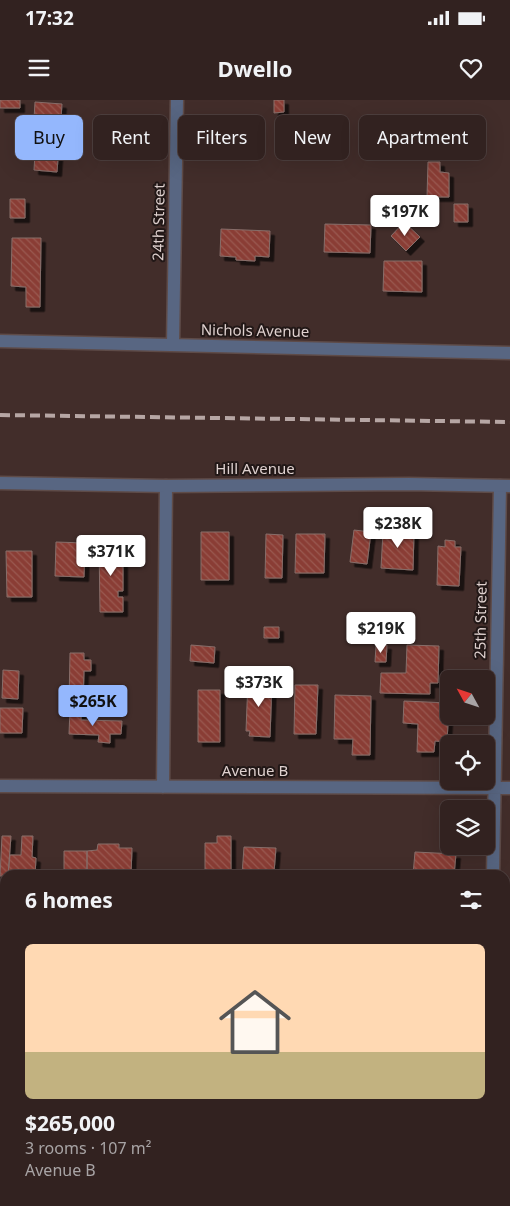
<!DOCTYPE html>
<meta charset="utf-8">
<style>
:root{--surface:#322220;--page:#3a2a29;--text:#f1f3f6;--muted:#a8a4a5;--line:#4d3f3e;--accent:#94b7fd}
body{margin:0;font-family:"Noto Sans",sans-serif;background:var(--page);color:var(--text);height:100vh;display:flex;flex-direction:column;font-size:19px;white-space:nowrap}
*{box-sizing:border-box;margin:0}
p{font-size:16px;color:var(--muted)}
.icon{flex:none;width:28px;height:28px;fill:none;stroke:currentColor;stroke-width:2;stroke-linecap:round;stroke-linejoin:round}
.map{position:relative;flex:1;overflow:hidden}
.side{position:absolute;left:0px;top:770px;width:510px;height:336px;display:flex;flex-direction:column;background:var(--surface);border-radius:15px 15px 0 0;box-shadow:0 5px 20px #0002,0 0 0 1px var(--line)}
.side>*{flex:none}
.top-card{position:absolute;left:15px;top:15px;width:480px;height:45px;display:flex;gap:10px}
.needle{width:32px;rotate:310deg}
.controls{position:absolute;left:440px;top:570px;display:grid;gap:10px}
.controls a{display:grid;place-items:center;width:55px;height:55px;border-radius:8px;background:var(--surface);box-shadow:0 5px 20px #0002,0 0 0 1px var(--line);font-size:25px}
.price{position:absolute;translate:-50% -42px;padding:0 11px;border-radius:5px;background:#fff;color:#222;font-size:16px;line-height:32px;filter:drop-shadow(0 1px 2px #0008)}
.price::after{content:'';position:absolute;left:50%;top:30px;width:15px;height:11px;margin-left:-8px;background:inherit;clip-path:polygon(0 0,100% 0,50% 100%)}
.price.selected{background:var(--accent);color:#111}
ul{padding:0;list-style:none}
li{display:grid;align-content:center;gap:10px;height:265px;padding:0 25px}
li span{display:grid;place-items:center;height:155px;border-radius:8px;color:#555}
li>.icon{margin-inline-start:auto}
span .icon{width:90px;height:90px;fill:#fffc;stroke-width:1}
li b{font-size:21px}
h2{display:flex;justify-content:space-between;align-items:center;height:60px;padding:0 25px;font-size:21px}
.tag{padding:0 18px;border-radius:8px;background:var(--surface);box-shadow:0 5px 20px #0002,0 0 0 1px var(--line);font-size:18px;line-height:45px}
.tag.selected{background:var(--accent);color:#111}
.status{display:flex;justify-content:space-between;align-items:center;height:35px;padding:0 25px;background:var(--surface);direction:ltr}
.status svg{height:14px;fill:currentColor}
header{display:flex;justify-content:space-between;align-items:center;height:65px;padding:0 25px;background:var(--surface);font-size:22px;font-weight:700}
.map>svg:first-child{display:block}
.building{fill:url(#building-back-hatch);stroke:#876e6a;filter:url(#shadow)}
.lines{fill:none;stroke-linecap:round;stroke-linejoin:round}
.minor-casing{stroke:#5e4b48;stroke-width:15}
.tertiary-casing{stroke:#5e4b48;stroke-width:15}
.minor{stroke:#586682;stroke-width:12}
.tertiary{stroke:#586682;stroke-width:12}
.rail{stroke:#b6a6a4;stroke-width:4;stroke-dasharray:10 5;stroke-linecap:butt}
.labels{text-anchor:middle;stroke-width:4;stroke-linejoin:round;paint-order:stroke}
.street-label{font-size:15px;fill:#dfd1cf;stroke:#221817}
</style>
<div class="status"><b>17:32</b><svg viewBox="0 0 49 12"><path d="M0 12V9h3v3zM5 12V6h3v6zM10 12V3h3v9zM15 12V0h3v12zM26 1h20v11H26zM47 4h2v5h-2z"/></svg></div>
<header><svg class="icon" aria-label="menu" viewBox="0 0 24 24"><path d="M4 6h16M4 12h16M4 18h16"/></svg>Dwello<svg class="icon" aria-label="heart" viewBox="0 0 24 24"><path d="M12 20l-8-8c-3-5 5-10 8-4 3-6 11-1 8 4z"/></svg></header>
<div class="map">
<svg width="510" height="1106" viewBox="0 0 510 1106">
<defs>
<pattern id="building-back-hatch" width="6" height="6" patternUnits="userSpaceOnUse" patternTransform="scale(1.25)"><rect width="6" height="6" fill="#8a3e35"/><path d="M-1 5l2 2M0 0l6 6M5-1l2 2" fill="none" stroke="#9a5951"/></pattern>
<filter id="shadow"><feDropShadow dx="4.5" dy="4.5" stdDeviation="0" flood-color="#0009"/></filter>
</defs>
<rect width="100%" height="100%" fill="#422d2a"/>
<path class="building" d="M0 0H20V8H0Z
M274 0H284V12L274 13Z
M35 2 62 4 57 72 34 70 36 35 24 34 25 19H34Z
M222 17H255V46H222Z
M428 62H440V72L449 73V97H427Z
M10 99H25V118H10Z
M454 104H468V122H454Z
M404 122 420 137 406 151 391 136Z
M325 124 371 125 370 153 324 152Z
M221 129 270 131 269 157 255 156V161L236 160V157L220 156Z
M12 138H41L40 207H26V187L11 186Z
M384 161H422V192L383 191Z
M395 425H409V432H414L413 470 381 468 383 432H395Z
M354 430 371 432 367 464 350 462Z
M201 432H229V480H201Z
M266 434 283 435 282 478H265Z
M296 434H325L324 473H295Z
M445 440 455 441V447H461L459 486 437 485 438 446 445 447Z
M56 442 85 443 84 477 55 476Z
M99 444H123V491H118V497H123V512H100Z
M6 451H32V497H7Z
M264 527H279V538H264Z
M191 545 215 547 214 563 190 561Z
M376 545H387L386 562H375Z
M407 545 439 546 438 583H430V594L380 593 381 573H406Z
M70 553H84V560H91V571H84L83 603H69Z
M3 570 19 571 18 599 2 598Z
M248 580 272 581 270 637 249 636 250 631H246Z
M295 585H318L316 634H294Z
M198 590H220V642H198Z
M335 595 371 596 370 655H352L353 639H334Z
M404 601 449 603 447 642 435 641 434 652H417L418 624 403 623Z
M0 608H23L22 633H0Z
M70 609H81V620L122 621 121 634H110V643L98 642 99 635 69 634Z
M2 736H11L8 775H5V776H0Z
M22 736H33L32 757 36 758 35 775H8L10 755H21Z
M217 736H231V775H205V743H217Z
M98 744H119V748H132L131 775 87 774V751L97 750Z
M244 747 276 748 274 772 259 771 258 775H242Z
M64 751H87V774H64Z
M415 752 456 754 454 775H413Z
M0 786H5V816L0 815Z
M0 890H5V924L0 923Z
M0 1029 5 1030V1084H0Z"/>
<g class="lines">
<g class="minor-casing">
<path id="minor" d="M0 241 510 253
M173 245 177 0
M0 686 510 688
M163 687 166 386
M493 775 500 386
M0 978H5
M505 983H510
M163 1106V1101
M487 1106 488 1101"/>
</g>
<g class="tertiary-casing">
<path id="tertiary" d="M0 383 166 386 409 384 510 386"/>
</g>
<use href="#minor" class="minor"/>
<use href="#tertiary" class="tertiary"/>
<path class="rail" d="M0 315 510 322"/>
</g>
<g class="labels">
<g class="street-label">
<text transform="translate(159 122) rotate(-89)" y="5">24th Street</text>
<text transform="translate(255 231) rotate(1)" y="5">Nichols Avenue</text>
<text x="255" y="374">Hill Avenue</text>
<text transform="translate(481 520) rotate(-89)" y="5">25th Street</text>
<text x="255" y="676">Avenue B</text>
</g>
</g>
</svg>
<div class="controls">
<a><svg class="needle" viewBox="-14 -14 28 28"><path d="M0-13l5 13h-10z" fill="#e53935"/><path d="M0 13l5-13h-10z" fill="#a8a4a5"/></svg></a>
<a><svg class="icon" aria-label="locate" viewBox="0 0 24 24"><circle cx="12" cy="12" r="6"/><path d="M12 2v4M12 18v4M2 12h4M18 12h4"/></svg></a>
<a><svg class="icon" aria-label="layers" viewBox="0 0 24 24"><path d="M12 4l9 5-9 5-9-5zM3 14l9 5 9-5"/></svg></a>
</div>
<b class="price" style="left:405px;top:137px">$197K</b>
<b class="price" style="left:398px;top:449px">$238K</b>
<b class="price" style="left:111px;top:477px">$371K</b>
<b class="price" style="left:381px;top:554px">$219K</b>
<b class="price" style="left:259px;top:608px">$373K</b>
<b class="price selected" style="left:93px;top:627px">$265K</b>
<div class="top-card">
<a class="tag selected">Buy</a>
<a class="tag">Rent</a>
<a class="tag">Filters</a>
<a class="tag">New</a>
<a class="tag">Apartment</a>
</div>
<section class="side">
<h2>6 homes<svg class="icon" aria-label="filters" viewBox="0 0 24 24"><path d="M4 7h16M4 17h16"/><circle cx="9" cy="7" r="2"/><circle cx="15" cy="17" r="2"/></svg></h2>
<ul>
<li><span style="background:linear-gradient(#ffd9b3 70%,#c2b280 0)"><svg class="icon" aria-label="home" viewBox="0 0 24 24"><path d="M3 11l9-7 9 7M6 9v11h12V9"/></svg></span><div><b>$265,000</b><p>3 rooms · 107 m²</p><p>Avenue B</p></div></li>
</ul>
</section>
</div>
